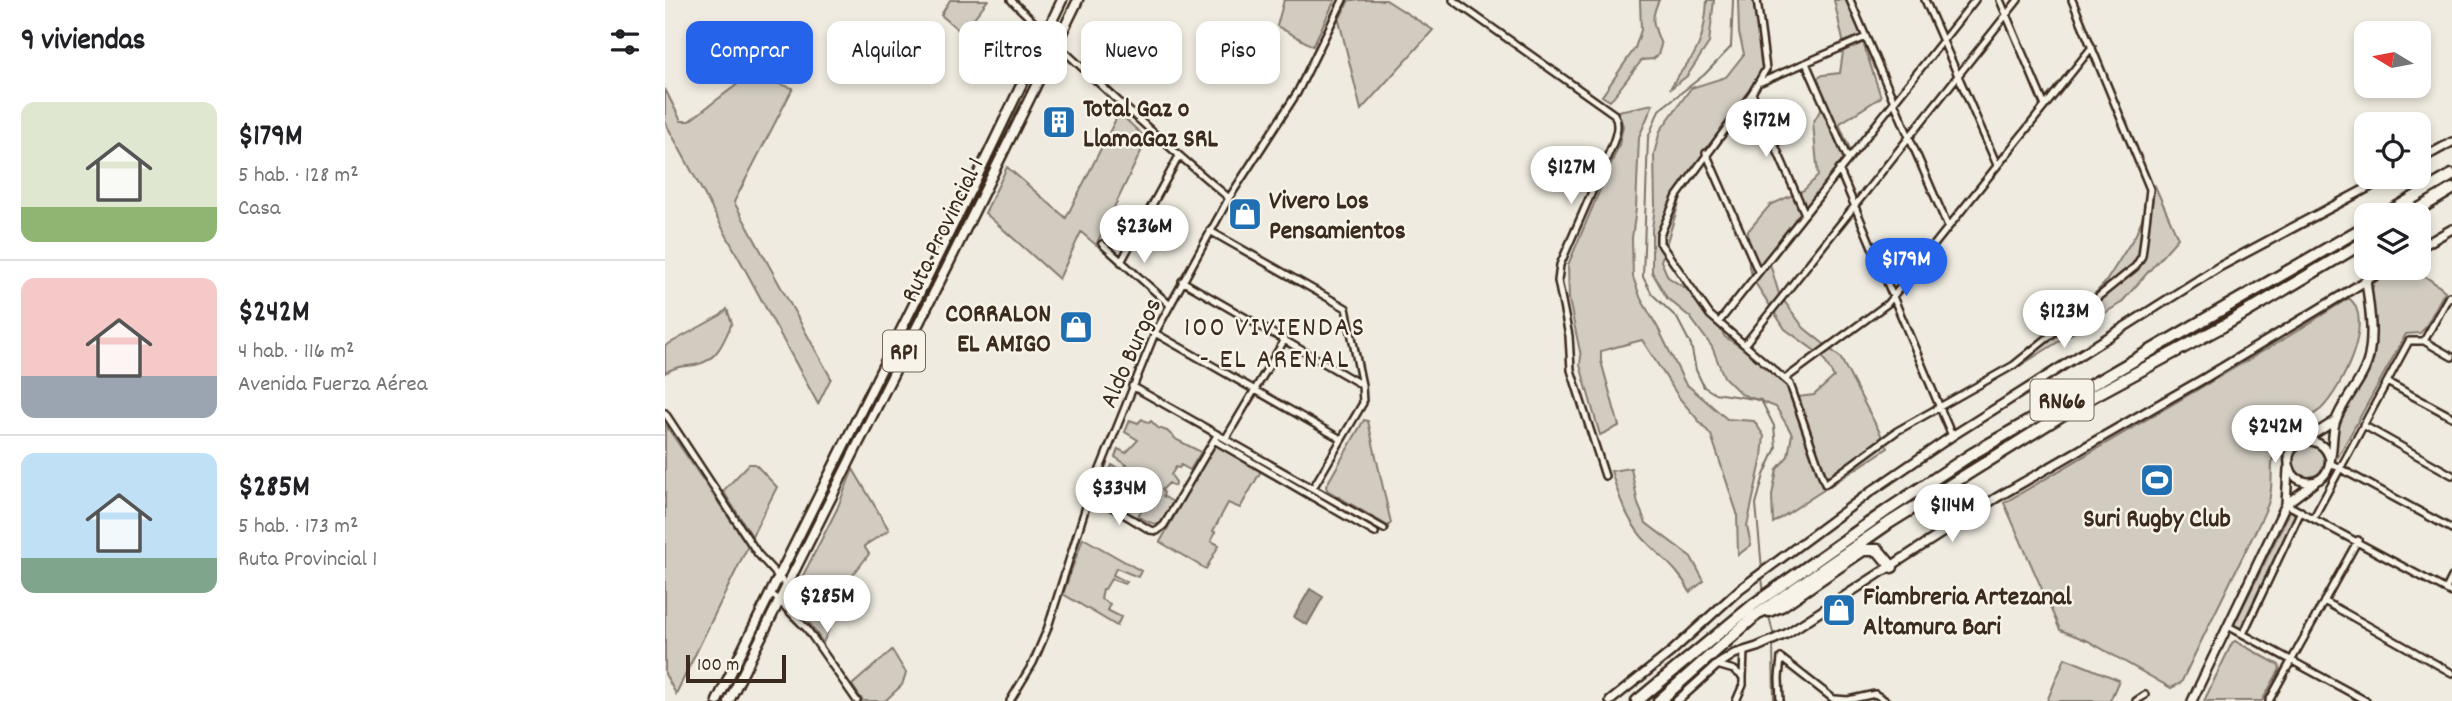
<!DOCTYPE html>
<html lang="es">
<meta charset="utf-8">
<style>
:root{--surface:#fff;--page:#f6f6f6;--text:#202124;--muted:#757577;--line:#e0e0e0;--accent:#2563eb}
body{margin:0;font-family:Dekko,sans-serif;background:var(--page);color:var(--text);height:100vh;display:flex;flex-direction:column;font-size:26px;white-space:nowrap}
*{box-sizing:border-box;margin:0}
p{font-size:23px;color:var(--muted)}
.icon{flex:none;width:38px;height:38px;fill:none;stroke:currentColor;stroke-width:2;stroke-linecap:round;stroke-linejoin:round}
.map{position:relative;flex:1;overflow:hidden}
.details{display:flex;flex-direction:column;background:var(--surface);width:665px}
.details>*{flex:none}
.hud{position:absolute;left:21px;top:21px;width:665px;height:63px;display:flex;gap:14px}
.needle{width:46px;rotate:280deg}
.tools{position:absolute;left:1689px;top:21px;display:grid;gap:14px}
.tools a{display:grid;place-items:center;width:77px;height:77px;border-radius:14px;background:var(--surface);box-shadow:0 4px 10px #0003;font-size:35px}
.scale{position:absolute;left:21px;bottom:18px;width:100px;box-sizing:border-box;padding-left:7px;border:4px solid #3b2a1e;border-top:0;font-size:19px;line-height:24px;white-space:nowrap;color:#3b2a1e;-webkit-text-stroke:5px #f7f3e8;paint-order:stroke}
.price{position:absolute;translate:-50% -60px;padding:0 16px;border-radius:24px;background:#fff;color:#222;font-size:23px;line-height:46px;filter:drop-shadow(0 2px 4px #0008)}
.price::after{content:'';position:absolute;left:50%;top:42px;width:21px;height:16px;margin-left:-10px;background:inherit;clip-path:polygon(0 0,100% 0,50% 100%)}
.price.active{background:var(--accent);color:#fff}
ul{padding:0;list-style:none}
li{display:flex;align-items:center;gap:21px;height:175px;padding:0 21px}
li+li{border-top:2px solid var(--line)}
li span{display:grid;place-items:center;flex:none;width:196px;height:140px;border-radius:14px;color:#555}
li>.icon{margin-inline-start:auto}
span .icon{width:84px;height:84px;fill:#fffc;stroke-width:1}
li b{font-size:30px}
h2{display:flex;justify-content:space-between;align-items:center;height:84px;padding:0 21px;font-size:30px}
.pill{padding:0 24px;border-radius:14px;background:var(--surface);box-shadow:0 4px 10px #0003;font-size:24px;line-height:63px}
.pill.active{background:var(--accent);color:#fff}
main{display:flex;flex:1;min-height:0}
.map>svg:first-child{display:block}
.green{fill:#d1cbc0;stroke:#867a6f;stroke-width:2}
.water{fill:#aaa296;stroke:#7e7266;stroke-width:2}
.lines{fill:none;stroke-linecap:round;stroke-linejoin:round}
.stream{stroke:#7e7266;stroke-width:2}
.street-casing{stroke:#3b2a1e;stroke-width:10}
.secondary-casing{stroke:#3b2a1e;stroke-width:12}
.primary-casing{stroke:#3b2a1e;stroke-width:13}
.highway-casing{stroke:#3b2a1e;stroke-width:15}
.street{stroke:#f7f3e8;stroke-width:5}
.secondary{stroke:#f7f3e8;stroke-width:7}
.primary{stroke:#f7f3e8;stroke-width:8}
.highway{stroke:#f7f3e8;stroke-width:10}
.labels{text-anchor:middle;stroke-width:5;stroke-linejoin:round;paint-order:stroke}
.shield{fill:#f7f3e8;stroke:#73665b;stroke-width:2}
.shield-label{font-size:24px;font-weight:bold;fill:#3b2a1e}
.poi-label{font-size:26px;font-weight:bold;fill:#3b2a1e;stroke:#f7f3e8;text-anchor:start}
.street-label{font-size:26px;fill:#3b2a1e;stroke:#f7f3e8}
.neighbourhood-label{font-size:28px;letter-spacing:2px;fill:#3b2a1e;stroke:#f7f3e8}
</style>
<main>
<section class="details">
<h2>9 viviendas<svg class="icon" aria-label="filters" viewBox="0 0 24 24"><path d="M4 7h16M4 17h16"/><circle cx="9" cy="7" r="2"/><circle cx="15" cy="17" r="2"/></svg></h2>
<ul>
<li><span style="background:linear-gradient(#dfe7d0 75%,#8fb573 0)"><svg class="icon" aria-label="home" viewBox="0 0 24 24"><path d="M3 11l9-7 9 7M6 9v11h12V9"/></svg></span><div><b>$179M</b><p>5 hab. · 128 m²</p><p>Casa</p></div></li>
<li><span style="background:linear-gradient(#f6c9c9 70%,#9aa5b1 0)"><svg class="icon" aria-label="home" viewBox="0 0 24 24"><path d="M3 11l9-7 9 7M6 9v11h12V9"/></svg></span><div><b>$242M</b><p>4 hab. · 116 m²</p><p>Avenida Fuerza Aérea</p></div></li>
<li><span style="background:linear-gradient(#bfe0f5 75%,#7fa58c 0)"><svg class="icon" aria-label="home" viewBox="0 0 24 24"><path d="M3 11l9-7 9 7M6 9v11h12V9"/></svg></span><div><b>$285M</b><p>5 hab. · 173 m²</p><p>Ruta Provincial 1</p></div></li>
</ul>
</section>
<div class="map">
<svg width="1787" height="701" viewBox="0 0 1787 701">
<rect width="100%" height="100%" fill="#efebe0"/>
<filter id="ink" filterUnits="userSpaceOnUse"><feTurbulence type="fractalNoise" baseFrequency=".0143" numOctaves="2"/><feDisplacementMap in="SourceGraphic" scale="14" xChannelSelector="R" yChannelSelector="G"/><feConvolveMatrix kernelMatrix="1 2 1 2 8 2 1 2 1" color-interpolation-filters="sRGB"/></filter>
<g filter="url(#ink)">
<path class="green" d="M285 0H323L297 33 276 15Z
M619 0H670L648 46 612 26Z
M684 0H721L768 30 696 110 674 20Z
M975 0H994C984 21 989 25 996 45L993 55 988 59 977 60 945 101 937 96 970 48 976 30Z
M1042 0H1049L1044 43 1022 76 1005 89C1011 77 1020 67 1028 56 1038 40 1041 19 1042 0Z
M1073 0H1090L1105 72 1022 178 996 261 1003 277 1038 300 1060 337 1097 360 1133 397 1149 395 1169 377 1157 356 1120 329 1091 284 1084 267 1083 231 1105 205 1139 190 1153 176 1148 123 1157 107 1148 81 1158 75 1175 73 1179 45 1169 0H1184L1216 97 1174 124 1184 147 1174 178 1133 215 1103 257 1114 294 1139 328 1175 357 1223 448 1108 523 1107 495 1112 469 1123 456 1127 434 1111 407 1076 394 1059 377 1047 347 1025 317 1002 298 987 272V229L990 206 989 154 995 131 1026 88 1061 77 1079 54 1074 33Z
M94 78 128 88 69 202 166 378 153 404 0 122V89L16 121H24L74 83Z
M988 104 974 137 971 209 967 238 968 277 976 299 993 328 1020 383 1062 419 1089 421 1099 436 1097 457 1082 526 1086 545 1073 555 1072 513 1046 435 1015 399 977 340 936 351V361L954 426 935 435 915 365 916 356 904 300 903 265 954 145 958 126 953 111Z
M454 113 482 139 431 245 416 232 394 279 320 213 342 167 401 218Z
M1490 186 1513 238 1456 303 1348 370 1364 347 1405 319 1440 283 1471 234Z
M1731 268C1751 268 1765 279 1780 291L1760 328 1755 333 1741 334 1673 457C1657 435 1695 389 1703 367 1710 351 1706 308 1707 289L1709 283Z
M1684 298C1711 320 1676 390 1656 409 1642 421 1618 428 1611 446 1603 463 1610 486 1603 504 1595 524 1584 543 1575 562 1555 603 1535 643 1516 683L1506 688 1423 641 1395 630 1339 503 1624 336Z
M62 309 67 323C60 338 54 357 37 363 22 369 18 362 0 373V346L56 315Z
M477 419 484 423 486 421 493 428 502 431 512 440 536 452 525 470 516 465 514 468 511 467 506 475 511 482 509 486 504 483 497 490 499 493 498 496 508 502C495 525 498 531 473 516L481 502 473 496 462 497 458 507 446 499 453 486 449 485 446 491 442 490 439 495 436 492 447 465 456 470 462 465 450 457 453 449 461 453 473 440 460 432 465 420 473 423Z
M699 420 703 421 726 523 723 526 662 490 661 486Z
M0 424 83 546 11 694 0 674Z
M549 444 596 471 575 508 563 503 548 531 550 532 546 541 554 545 541 569 495 542Z
M1627 461a16 16 0 1 1 32 0a16 16 0 1 1-32 0Z
M84 464H90L112 487 87 536 58 491Z
M966 468 973 504 981 523 1026 557 1039 581 1025 592C1013 568 994 556 977 537 961 518 953 494 946 471Z
M188 469 224 530 199 546 204 554 185 579 189 587 178 596 158 643 127 597 172 509Z
M1625 511H1628L1630 516 1576 627 1572 629 1569 625Z
M418 538 476 571 473 577 451 568 448 575 462 582 460 584 446 579 440 589H438L436 599 445 604 442 610 456 617 452 626 398 594Z
M1570 641 1614 665 1615 669 1597 701H1539L1567 643Z
M227 650 241 673 237 685 220 701H198L187 685Z
M1400 658 1454 680 1445 701H1382Z"/>
<path class="water" d="M645 589 658 597 642 625 629 617Z"/>
<g class="lines">
<path class="stream" d="M1068 0 1066 47 1039 75 994 110 983 138 978 277 987 294 1012 318 1026 345 1031 370 1039 387 1049 393 1096 400 1109 426 1111 448 1099 475 1091 504 1097 569
M1097 578 1099 593
M1104 616 1109 637
M1108 643 1109 701"/>
<g class="street-casing">
<path id="street" d="M346 0C416 68 489 135 564 198
M788 0 949 114C955 124 951 135 947 146L895 265 893 281 904 336 906 370 940 476
M1092 0 1101 69 1087 93 1012 196 995 235V243L1045 315 1125 384 1160 484 1232 431 1349 365 1470 267 1477 256 1485 189 1407 0
M1185 0 1283 227
M1260 0 1332 165
M1335 0 1380 106
M1141 63 1183 159
M1096 82 1201 37
M1087 93 1140 214
M1041 153 1093 271
M1174 169 1287 436
M545 231 681 308 697 385 698 403 648 488
M437 244 505 305
M456 262 514 156
M517 281 697 385
M1054 322 1310 0
M490 333 676 439
M1759 341 1787 357
M1080 344 1353 0
M1120 379 1222 304 1427 47
M1722 382 1787 417
M467 386 719 529
M0 413 93 554 121 585
M1698 425 1787 475
M561 438 620 339
M549 440 710 533
M1665 463 1787 529
M425 494 485 530 492 531 499 525 552 435
M1621 504 1787 593
M1649 517 1744 341H1759L1784 296 1787 298
M1781 589 1787 577
M106 593 142 629 192 701
M1659 601 1787 673
M1563 626 1701 701
M1578 634 1636 511
M1116 658 1171 701
M1052 665 1069 670 1078 677V685L1071 701
M1078 677 1079 651
M1170 699 1183 700 1210 694 1221 701
M345 701 368 663 382 630 425 494 490 333 564 198 632 93 678 0
M1115 701 1114 678 1116 658
M1471 701 1480 695
M1604 701 1693 540"/>
</g>
<g class="secondary-casing">
<path id="secondary" d="M1754 160 1787 142
M1754 248 1787 229
M1638 441 1670 421
M1665 459C1656 428 1616 441 1625 468 1630 485 1654 487 1662 471 1669 457 1666 438 1670 423 1677 400 1699 381 1704 356 1709 331 1704 305 1701 280
M1621 504 1623 469
M945 701 1006 652 1075 589 1208 490 1287 436 1554 267 1723 177
M1012 701 1052 665 1069 654 1092 647 1121 634 1331 498 1540 378 1722 268
M1527 701 1621 504 1650 482"/>
</g>
<g class="primary-casing">
<path id="primary" d="M52 701 312 177 397 0
M64 701 283 265 413 0"/>
</g>
<g class="highway-casing">
<path id="highway" d="M1719 215 1787 175
M1744 215 1787 189
M1104 611 1116 606 1198 550H1213L1227 567
M972 701 1088 605 1224 509 1307 454 1701 226
M994 701 1090 616 1224 523 1421 400 1558 326 1701 241"/>
</g>
<use href="#street" class="street"/>
<use href="#secondary" class="secondary"/>
<use href="#primary" class="primary"/>
<use href="#highway" class="highway"/>
</g>
</g>
<defs>
<g id="building-square" transform="scale(1.75)"><rect x="-9" y="-9" width="18" height="18" rx="4" fill="#1f6fb2" stroke="#f7f3e8"/><path d="M-4-6H4V6H1V3H-1V6H-4ZM-2.5-4.3h1.7v1.8h-1.7ZM.8-4.3h1.7v1.8H.8ZM-2.5-1h1.7V.8h-1.7ZM.8-1h1.7V.8H.8Z" fill="#fff"/></g>
<g id="shop-square" transform="scale(1.75)"><rect x="-9" y="-9" width="18" height="18" rx="4" fill="#1f6fb2" stroke="#f7f3e8"/><path d="M-5-2.5h2.3a2.7 3.5 0 0 1 5.4 0H5L5.5 6h-11ZM-1.5-2.5h3a1.5 2.3 0 0 0-3 0Z" fill="#fff"/></g>
<g id="stadium-square" transform="scale(1.75)"><rect x="-9" y="-9" width="18" height="18" rx="4" fill="#1f6fb2" stroke="#f7f3e8"/><path d="M0-5a6.5 5 0 1 0 0 10a6.5 5 0 1 0 0-10ZM-3.5-1.8h7v3.6h-7Z" fill="#fff"/></g>
</defs>
<g fill-rule="evenodd">
<use href="#building-square" x="394" y="122"/>
<use href="#shop-square" x="580" y="214"/>
<use href="#shop-square" x="411" y="327"/>
<use href="#stadium-square" x="1492" y="480"/>
<use href="#shop-square" x="1174" y="610"/>
</g>
<g class="labels">
<g class="shield">
<rect x="218" y="330.5" width="42" height="41" rx="5"/>
<rect x="1365.5" y="379.5" width="63" height="41" rx="5"/>
</g>
<g class="shield-label">
<text x="239" y="359">RP1</text>
<text x="1397" y="408">RN66</text>
</g>
<g class="poi-label">
<text x="418" y="116">Total Gaz o<tspan x="418" dy="30">LlamaGaz SRL</tspan></text>
<text x="604" y="208">Vivero Los<tspan x="604" dy="30">Pensamientos</tspan></text>
<text x="386" y="321" text-anchor="end">CORRALON<tspan x="386" dy="30">EL AMIGO</tspan></text>
<text x="1492" y="526" text-anchor="middle">Suri Rugby Club</text>
<text x="1198" y="604">Fiambreria Artezanal<tspan x="1198" dy="30">Altamura Bari</tspan></text>
</g>
<g class="street-label">
<text transform="translate(276 229) rotate(-64)" y="9">Ruta Provincial 1</text>
<text transform="translate(464 352) rotate(-66)" y="9">Aldo Burgos</text>
</g>
<g class="neighbourhood-label">
<text x="610" y="335">100 VIVIENDAS<tspan x="610" dy="32">- EL ARENAL</tspan></text>
</g>
</g>
</svg>
<div class="tools">
<a><svg class="needle" viewBox="-14 -14 28 28"><path d="M0-13l5 13h-10z" fill="#e53935"/><path d="M0 13l5-13h-10z" fill="#757577"/></svg></a>
<a><svg class="icon" aria-label="locate" viewBox="0 0 24 24"><circle cx="12" cy="12" r="6"/><path d="M12 2v4M12 18v4M2 12h4M18 12h4"/></svg></a>
<a><svg class="icon" aria-label="layers" viewBox="0 0 24 24"><path d="M12 4l9 5-9 5-9-5zM3 14l9 5 9-5"/></svg></a>
</div>
<div class="scale">100 m</div>
<b class="price" style="left:1101px;top:159px">$172M</b>
<b class="price" style="left:906px;top:206px">$127M</b>
<b class="price" style="left:479px;top:265px">$236M</b>
<b class="price active" style="left:1241px;top:298px">$179M</b>
<b class="price" style="left:1399px;top:350px">$123M</b>
<b class="price" style="left:1610px;top:465px">$242M</b>
<b class="price" style="left:454px;top:527px">$334M</b>
<b class="price" style="left:1287px;top:544px">$114M</b>
<b class="price" style="left:162px;top:635px">$285M</b>
<div class="hud">
<a class="pill active">Comprar</a>
<a class="pill">Alquilar</a>
<a class="pill">Filtros</a>
<a class="pill">Nuevo</a>
<a class="pill">Piso</a>
</div>
</div>
</main>
